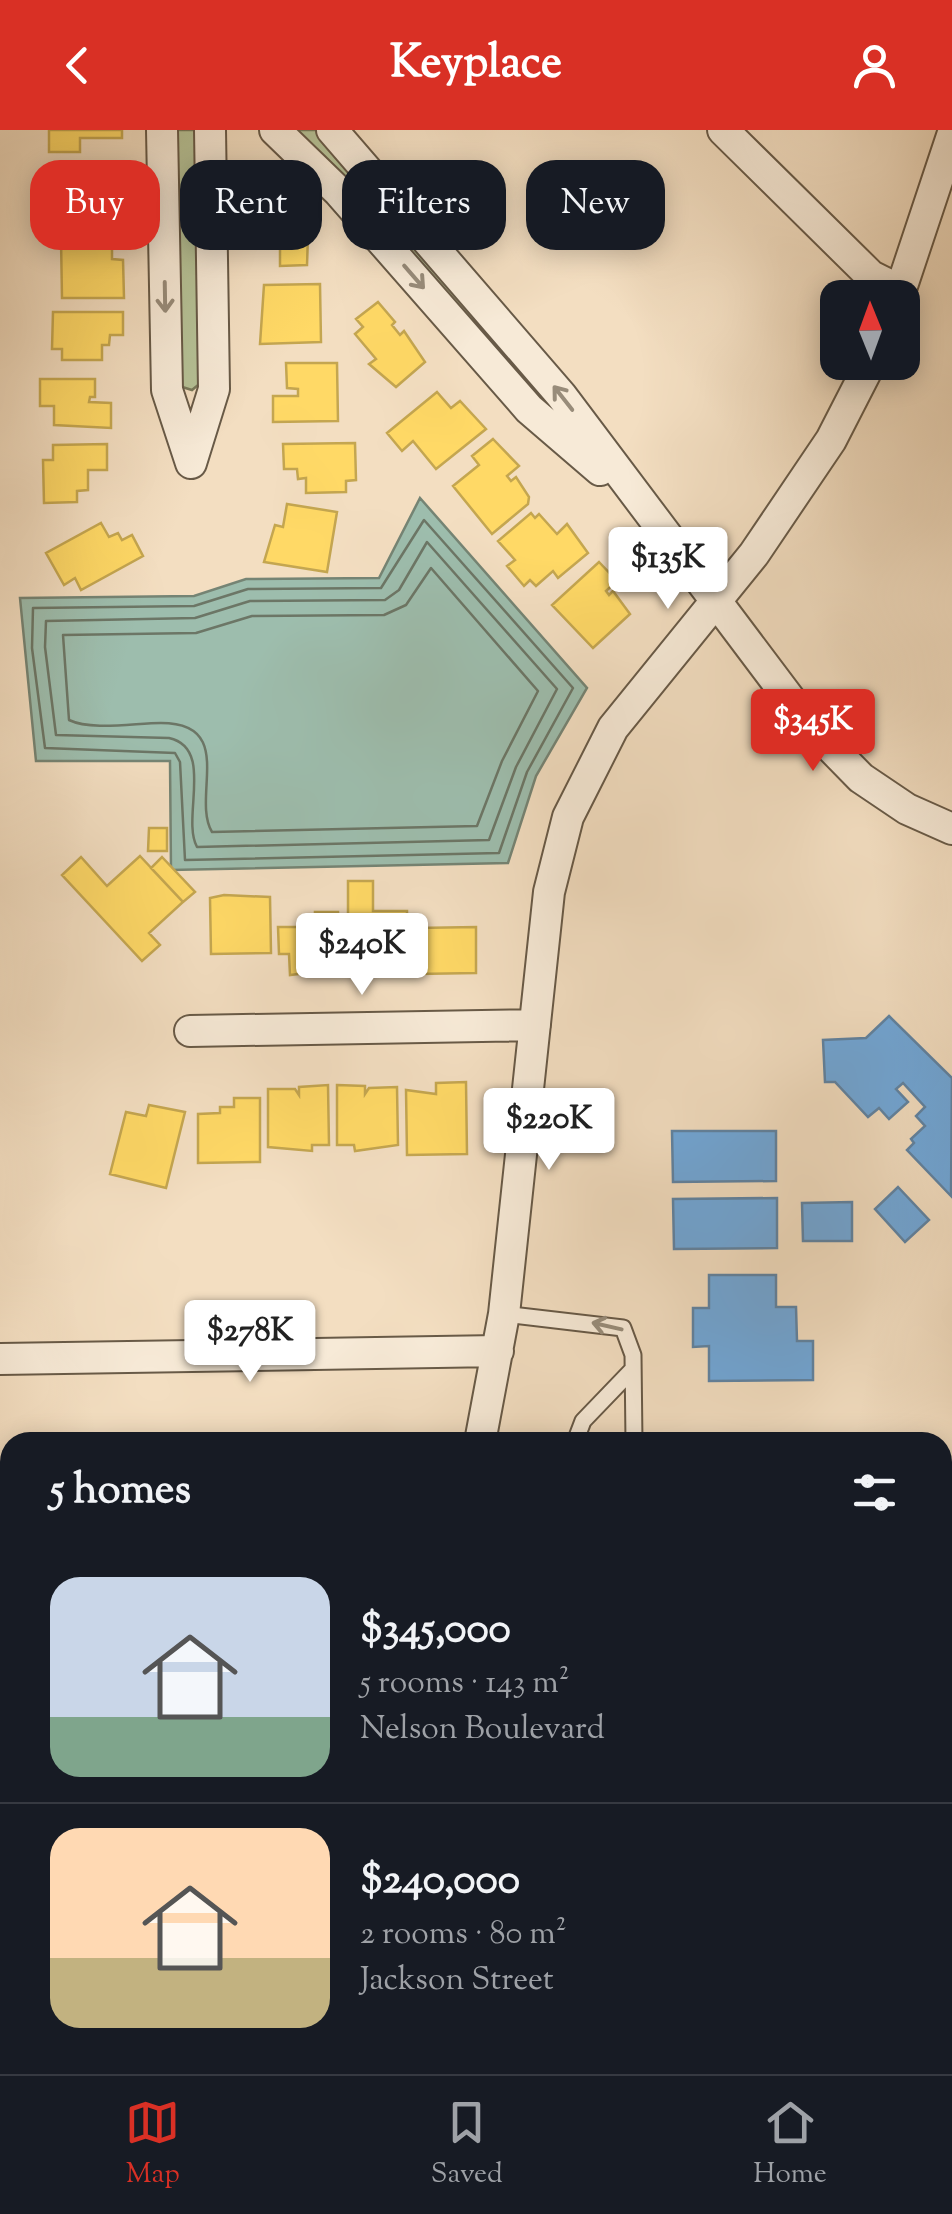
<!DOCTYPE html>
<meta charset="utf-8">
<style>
:root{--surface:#171b24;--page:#20242c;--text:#f1f3f6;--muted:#9ea1a6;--line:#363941;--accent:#d93025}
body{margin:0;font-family:"Sorts Mill Goudy",serif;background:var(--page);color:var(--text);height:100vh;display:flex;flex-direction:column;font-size:38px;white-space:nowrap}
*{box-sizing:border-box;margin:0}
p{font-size:32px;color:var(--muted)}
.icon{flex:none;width:55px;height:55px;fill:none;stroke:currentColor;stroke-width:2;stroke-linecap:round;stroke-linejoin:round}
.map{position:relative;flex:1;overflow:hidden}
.sheet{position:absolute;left:0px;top:1302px;width:952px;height:642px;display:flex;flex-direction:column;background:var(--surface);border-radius:30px 30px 0 0;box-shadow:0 5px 25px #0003}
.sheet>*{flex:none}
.top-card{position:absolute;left:30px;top:30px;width:892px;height:90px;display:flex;gap:20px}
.needle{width:65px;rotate:359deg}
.tools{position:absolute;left:820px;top:150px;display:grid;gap:20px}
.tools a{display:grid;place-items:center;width:100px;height:100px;border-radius:20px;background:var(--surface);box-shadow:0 5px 25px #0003;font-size:50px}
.price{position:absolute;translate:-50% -85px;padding:0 22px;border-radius:10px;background:#fff;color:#222;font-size:32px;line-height:65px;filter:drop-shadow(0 2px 5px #0008)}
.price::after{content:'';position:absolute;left:50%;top:60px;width:30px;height:22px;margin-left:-15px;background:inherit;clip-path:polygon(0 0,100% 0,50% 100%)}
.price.current{background:var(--accent);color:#fff}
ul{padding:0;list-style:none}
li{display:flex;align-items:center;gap:30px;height:250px;padding:0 50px}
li+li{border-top:2px solid var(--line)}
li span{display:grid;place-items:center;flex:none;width:280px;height:200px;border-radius:30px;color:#555}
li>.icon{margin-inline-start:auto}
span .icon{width:120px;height:120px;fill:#fffc;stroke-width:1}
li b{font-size:42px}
h2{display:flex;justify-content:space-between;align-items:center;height:120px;padding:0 50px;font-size:42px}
.chip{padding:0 35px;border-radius:30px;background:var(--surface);box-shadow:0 5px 25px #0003;font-size:35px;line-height:90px}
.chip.current{background:var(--accent);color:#fff}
header{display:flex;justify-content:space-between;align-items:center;height:130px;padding:0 50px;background:var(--accent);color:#fff;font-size:45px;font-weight:700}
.menu{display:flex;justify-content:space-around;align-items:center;height:140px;border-top:2px solid var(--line);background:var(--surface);font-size:28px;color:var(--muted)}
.menu a{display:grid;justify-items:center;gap:5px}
.menu .current{color:var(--accent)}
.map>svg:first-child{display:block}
.garden{fill:#b6c297;stroke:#78785a;stroke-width:2.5}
.water{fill:#9dbdad;stroke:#758474;stroke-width:2.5}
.homes{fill:#ffd966;stroke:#c4a650;stroke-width:2.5}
.schools{fill:#6fa8dc;stroke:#5f83a3;stroke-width:2.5}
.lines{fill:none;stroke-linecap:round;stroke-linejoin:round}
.shore{stroke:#6c7666;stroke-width:2.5}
.lane-casing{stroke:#685a47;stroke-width:19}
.street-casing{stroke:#685a47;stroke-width:34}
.path{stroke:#3a2e1e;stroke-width:5;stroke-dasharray:2.5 5;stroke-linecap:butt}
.lane{stroke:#f7ead7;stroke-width:15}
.street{stroke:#f7ead7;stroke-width:30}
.oneway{stroke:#988c7a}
</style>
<header><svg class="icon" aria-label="back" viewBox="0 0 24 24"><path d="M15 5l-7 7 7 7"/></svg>Keyplace<svg class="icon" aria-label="person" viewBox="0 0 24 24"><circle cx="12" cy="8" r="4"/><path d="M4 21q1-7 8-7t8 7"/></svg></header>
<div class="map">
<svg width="952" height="1944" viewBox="0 0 952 1944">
<rect width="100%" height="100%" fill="#f3dec1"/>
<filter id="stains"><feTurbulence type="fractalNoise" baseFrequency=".002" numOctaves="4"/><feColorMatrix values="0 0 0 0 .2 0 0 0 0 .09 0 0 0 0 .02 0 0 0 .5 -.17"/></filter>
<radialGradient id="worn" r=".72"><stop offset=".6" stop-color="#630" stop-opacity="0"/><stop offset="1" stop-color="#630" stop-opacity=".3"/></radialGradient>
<path class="garden" d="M172 0H200L203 251 192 260 179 256Z
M294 0H319L589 310 535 268Z"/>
<path class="water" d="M420 368 587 558 536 646 508 733 171 740 170 631H36L20 468 194 466 246 449 379 448Z"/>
<path class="homes" d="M49 0H122V8H80V22H49Z
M59 38H118V62H108V72H120L124 100 58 99Z
M270 77H309L307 135 280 136V113H258V98L270 97Z
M112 108V129L123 130 124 168H62L61 109Z
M320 154 321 212 260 214 264 155Z
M378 172 395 192 392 195 400 205 404 201 425 232 396 257 369 234 376 229 355 204 363 197 356 189Z
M53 182H123V205H110L109 215H102V230H62V219H52Z
M286 233H337L338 291 273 292V266H298V259L287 258Z
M40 249H95V267H90L89 272 111 273V298L54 295V276H40Z
M437 262 451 278 460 271 486 299 436 339 413 311 402 321 387 303Z
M493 309 519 336 507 346 511 351 516 347 529 367 528 374 492 404 453 356 479 335 472 326Z
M355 313 356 350 346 351V362L306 363V348L298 349 297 339H284L283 314Z
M107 314V340H88V360L77 361V372L44 373 43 330H53V315Z
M287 374 337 382 327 442 264 432 275 395 283 397Z
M531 383 535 388 539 384 557 404 567 394 588 423 558 448 553 441 536 456 530 450 524 456 507 436 515 430 498 411Z
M101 393 109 407 118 403 122 410 132 405 143 426 81 460 75 448 64 455 46 423Z
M599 432 617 451 606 461 609 465 613 461 630 484 593 518 552 475Z
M149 698H167V721H148Z
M140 726 183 772 149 803 160 815 142 831 62 745 81 727 107 756Z
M162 727 195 762 183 772 151 738Z
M348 751H373V781H407V840H379L376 833V841L348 844Z
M224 765 270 767 271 823 211 824 210 768Z
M315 782H338L339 839 290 845 289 824H279L278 797H315Z
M476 797V843L417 844V798Z
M466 952 467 1024 407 1025 406 960 436 964V953Z
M328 955 329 1015H312V1021L268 1017V959H295L299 965V957Z
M337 955 365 956V964L369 958 397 957 398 1015 355 1021 354 1015H337Z
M234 968H260V1032L198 1033V984L220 983V977H234Z
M149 975 185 982 166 1058 110 1044 126 982 146 986Z"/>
<path class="schools" d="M889 886 952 948 951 1066 907 1020 914 1013 911 1009 925 996 916 986 925 977 903 953 896 959 908 972 889 989 879 978 868 987 835 952H825L823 910 866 908Z
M672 1001H776V1051L673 1052Z
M898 1057 929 1090 905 1112 875 1079Z
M777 1068V1118L674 1119 673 1069Z
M852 1072V1111H803L802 1073Z
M709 1145H776V1177H796L797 1211H813V1250L709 1251V1216L693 1217V1178H709Z
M942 1383H952V1536H942Z
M942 1560H952V1604H942Z
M942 1632H952V1676H942Z"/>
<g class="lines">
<path class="shore" d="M424 390 573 558 527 642 499 723 185 730 180 632 175 623 45 618 32 518 33 478 194 476 248 459 381 458Z
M427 412 557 559 516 637 489 710 197 717C181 688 215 618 169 608L56 605 45 517 46 491 195 488 250 471 385 470 399 460Z
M431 438 538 561 502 631 477 696 212 702C191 667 237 593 161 593 135 593 92 601 69 590L63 505 196 503 252 486 384 485 406 475Z"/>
<g class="lane-casing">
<path id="lane" d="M504 1184 623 1198 633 1225 634 1312
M575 1312 583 1291 633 1239
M942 1618H952"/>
</g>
<g class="street-casing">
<path id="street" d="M162 0 167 260 191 333
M275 0 339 62 529 279 600 340
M332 0 561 265 810 596 861 648 907 679 952 699
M723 0 871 146 901 161
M898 168 952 6
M191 333 214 259 210 0
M190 901 535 895
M0 1229 498 1221
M480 1312 504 1184 549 762 568 687 613 598 754 424 831 310 871 232
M0 1522H10
M0 1813H10
M332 1944 336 1935"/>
</g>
<path class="path" d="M942 1578H952"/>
<use href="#lane" class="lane"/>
<use href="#street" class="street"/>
</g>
<defs><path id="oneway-shaft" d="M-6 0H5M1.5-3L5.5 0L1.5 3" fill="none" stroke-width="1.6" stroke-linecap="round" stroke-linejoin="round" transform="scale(2.5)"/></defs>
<g class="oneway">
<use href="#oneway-shaft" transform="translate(414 147) rotate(49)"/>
<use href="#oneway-shaft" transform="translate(165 167) rotate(89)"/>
<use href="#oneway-shaft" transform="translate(563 268) rotate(-128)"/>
<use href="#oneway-shaft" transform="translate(607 1196) rotate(-167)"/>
</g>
<rect width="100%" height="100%" filter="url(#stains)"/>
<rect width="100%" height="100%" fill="url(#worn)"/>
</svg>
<div class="tools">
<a><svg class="needle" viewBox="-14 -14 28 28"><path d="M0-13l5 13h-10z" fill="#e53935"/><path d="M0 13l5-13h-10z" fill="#9ea1a6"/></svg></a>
</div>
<b class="price" style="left:668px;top:482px">$135K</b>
<b class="price current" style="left:813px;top:644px">$345K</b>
<b class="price" style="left:362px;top:868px">$240K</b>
<b class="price" style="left:549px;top:1043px">$220K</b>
<b class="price" style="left:250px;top:1255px">$278K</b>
<div class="top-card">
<a class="chip current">Buy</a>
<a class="chip">Rent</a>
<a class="chip">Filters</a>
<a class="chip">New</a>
</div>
<section class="sheet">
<h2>5 homes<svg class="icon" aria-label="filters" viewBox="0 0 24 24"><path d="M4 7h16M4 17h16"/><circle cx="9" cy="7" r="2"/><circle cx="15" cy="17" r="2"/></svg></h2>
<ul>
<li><span style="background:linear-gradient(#c9d6e8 70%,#7fa58c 0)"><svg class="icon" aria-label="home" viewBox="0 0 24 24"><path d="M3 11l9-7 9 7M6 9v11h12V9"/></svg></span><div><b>$345,000</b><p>5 rooms · 143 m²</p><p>Nelson Boulevard</p></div></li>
<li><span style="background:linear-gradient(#ffd9b3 65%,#c2b280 0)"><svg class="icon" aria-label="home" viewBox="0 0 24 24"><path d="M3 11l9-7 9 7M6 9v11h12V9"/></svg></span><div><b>$240,000</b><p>2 rooms · 80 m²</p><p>Jackson Street</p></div></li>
</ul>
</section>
</div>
<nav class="menu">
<a class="current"><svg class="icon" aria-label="map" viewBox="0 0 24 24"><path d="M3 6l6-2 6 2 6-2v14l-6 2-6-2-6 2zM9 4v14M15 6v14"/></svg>Map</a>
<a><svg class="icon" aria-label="saved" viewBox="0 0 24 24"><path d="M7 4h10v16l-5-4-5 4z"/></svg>Saved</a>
<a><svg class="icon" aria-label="home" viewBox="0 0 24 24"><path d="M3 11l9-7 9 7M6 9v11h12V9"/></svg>Home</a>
</nav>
